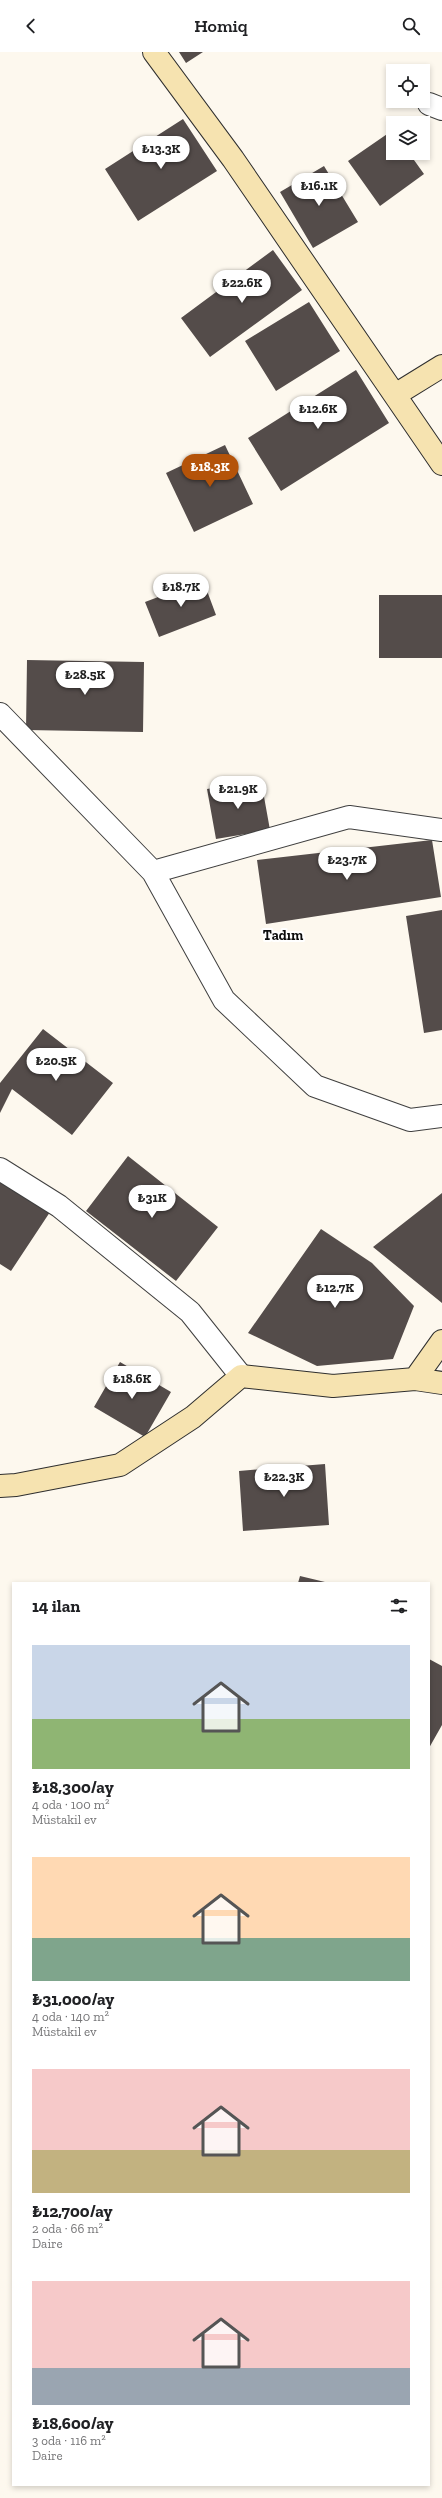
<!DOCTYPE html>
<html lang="tr">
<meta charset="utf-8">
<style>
:root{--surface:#fff;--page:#f2f2f2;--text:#202124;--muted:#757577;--accent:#b45309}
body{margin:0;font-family:"Zilla Slab",serif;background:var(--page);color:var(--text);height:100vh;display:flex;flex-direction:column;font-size:15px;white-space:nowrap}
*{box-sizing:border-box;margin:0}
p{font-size:13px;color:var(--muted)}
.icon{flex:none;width:22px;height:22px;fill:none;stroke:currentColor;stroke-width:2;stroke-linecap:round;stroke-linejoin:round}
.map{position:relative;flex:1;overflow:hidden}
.details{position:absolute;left:12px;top:1530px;width:418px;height:904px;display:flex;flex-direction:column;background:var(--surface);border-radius:0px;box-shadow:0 2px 6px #0003}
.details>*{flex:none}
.tools{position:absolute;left:386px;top:12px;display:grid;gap:8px}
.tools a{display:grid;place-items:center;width:44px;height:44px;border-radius:0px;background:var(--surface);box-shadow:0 2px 6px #0003;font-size:20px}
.price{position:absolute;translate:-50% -34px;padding:0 9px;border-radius:14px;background:#fff;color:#222;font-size:13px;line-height:26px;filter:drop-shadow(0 1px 2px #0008)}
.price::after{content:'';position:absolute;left:50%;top:24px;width:12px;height:9px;margin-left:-6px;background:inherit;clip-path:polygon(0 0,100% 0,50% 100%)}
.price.selected{background:var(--accent);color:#fff}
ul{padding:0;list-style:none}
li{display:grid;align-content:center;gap:8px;height:212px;padding:0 20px}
li span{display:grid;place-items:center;height:124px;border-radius:0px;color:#555}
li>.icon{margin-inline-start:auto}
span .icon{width:72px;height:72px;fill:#fffc;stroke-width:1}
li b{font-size:17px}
h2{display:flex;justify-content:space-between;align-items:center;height:48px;padding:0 20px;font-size:17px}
header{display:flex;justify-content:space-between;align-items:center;height:52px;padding:0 20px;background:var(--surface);font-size:18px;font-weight:600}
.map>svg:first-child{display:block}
.building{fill:#544c4a}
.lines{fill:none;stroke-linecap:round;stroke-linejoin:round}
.street-casing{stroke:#3f3f3f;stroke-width:24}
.secondary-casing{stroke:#2e2e2e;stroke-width:24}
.street{stroke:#fff;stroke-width:22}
.secondary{stroke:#f6e3b0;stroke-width:22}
.labels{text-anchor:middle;stroke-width:4;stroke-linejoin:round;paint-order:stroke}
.quarter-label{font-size:14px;font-weight:bold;fill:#0c0c0c;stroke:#fff}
</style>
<header><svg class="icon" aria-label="back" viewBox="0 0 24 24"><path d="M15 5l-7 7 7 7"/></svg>Homiq<svg class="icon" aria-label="search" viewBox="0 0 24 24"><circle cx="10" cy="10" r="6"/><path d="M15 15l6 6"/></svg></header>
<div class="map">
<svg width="442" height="2446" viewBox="0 0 442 2446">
<rect width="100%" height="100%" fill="#fdf8ee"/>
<path class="building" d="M179 0H203L186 11Z
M183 67 217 119 138 169 105 117Z
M393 78V101H409L424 122 380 154 348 109Z
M324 114 358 170 313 196 280 140Z
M273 198 302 238 210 305 181 266Z
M309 250 340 299 276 339 245 289Z
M356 318 389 371 281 439 248 386Z
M225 393 253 452 194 480 166 421Z
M203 528 216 563 159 585 145 550Z
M379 543H442V606H379Z
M27 608 144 610 143 680 26 678Z
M261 728 270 778 216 787 207 737Z
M432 788 441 845 266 872 257 808Z
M442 858V978L424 981 406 864Z
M43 977 113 1031 72 1083 12 1037 0 1061V1031Z
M128 1104 218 1175 176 1229 86 1159Z
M0 1128 50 1160 11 1219 0 1212Z
M442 1141V1251L373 1195Z
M321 1177 372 1211 414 1254 393 1307 317 1314 248 1281Z
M120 1310 171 1340 145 1385 94 1355Z
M325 1412 329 1473 243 1479 239 1419Z
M300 1524 325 1530 324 1531H298Z
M429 1607 442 1614V1673L429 1696Z"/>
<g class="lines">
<g class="street-casing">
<path id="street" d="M429 52 442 57
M0 662 153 820 224 948 315 1034 410 1068 442 1064
M153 820 349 765 442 778
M0 1117 59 1154 190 1260 241 1324"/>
</g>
<g class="secondary-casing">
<path id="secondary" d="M154 0 233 107 442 412
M395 343 442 314
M415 1327 442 1331
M0 1434 16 1433 120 1413 193 1365 241 1324 333 1334 415 1327 442 1289"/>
</g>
<use href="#street" class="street"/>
<use href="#secondary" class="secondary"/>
</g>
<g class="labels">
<g class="quarter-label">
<text x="283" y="888">Tadım</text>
</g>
</g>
</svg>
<div class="tools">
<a><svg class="icon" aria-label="locate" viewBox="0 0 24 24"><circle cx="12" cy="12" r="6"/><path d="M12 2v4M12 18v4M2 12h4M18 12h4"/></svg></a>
<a><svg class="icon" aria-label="layers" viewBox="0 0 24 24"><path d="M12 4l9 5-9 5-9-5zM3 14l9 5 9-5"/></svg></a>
</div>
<b class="price" style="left:161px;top:118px">₺13.3K</b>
<b class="price" style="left:319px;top:155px">₺16.1K</b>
<b class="price" style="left:242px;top:252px">₺22.6K</b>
<b class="price" style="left:318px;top:378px">₺12.6K</b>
<b class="price selected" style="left:210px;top:436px">₺18.3K</b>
<b class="price" style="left:181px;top:556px">₺18.7K</b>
<b class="price" style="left:85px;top:644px">₺28.5K</b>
<b class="price" style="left:238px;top:758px">₺21.9K</b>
<b class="price" style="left:347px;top:829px">₺23.7K</b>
<b class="price" style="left:56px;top:1030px">₺20.5K</b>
<b class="price" style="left:152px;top:1167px">₺31K</b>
<b class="price" style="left:335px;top:1257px">₺12.7K</b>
<b class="price" style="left:132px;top:1348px">₺18.6K</b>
<b class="price" style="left:284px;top:1446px">₺22.3K</b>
<section class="details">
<h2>14 ilan<svg class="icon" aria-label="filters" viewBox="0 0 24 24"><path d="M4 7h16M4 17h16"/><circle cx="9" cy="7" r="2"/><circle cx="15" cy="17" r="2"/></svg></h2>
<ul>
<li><span style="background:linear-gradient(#c9d6e8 60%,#8fb573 0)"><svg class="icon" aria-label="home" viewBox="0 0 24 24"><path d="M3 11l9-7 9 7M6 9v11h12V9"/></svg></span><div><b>₺18,300/ay</b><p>4 oda · 100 m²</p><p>Müstakil ev</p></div></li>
<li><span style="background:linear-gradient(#ffd9b3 65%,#7fa58c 0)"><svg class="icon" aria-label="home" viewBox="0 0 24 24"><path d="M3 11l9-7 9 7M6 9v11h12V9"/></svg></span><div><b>₺31,000/ay</b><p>4 oda · 140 m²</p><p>Müstakil ev</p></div></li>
<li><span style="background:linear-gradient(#f6c9c9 65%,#c2b280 0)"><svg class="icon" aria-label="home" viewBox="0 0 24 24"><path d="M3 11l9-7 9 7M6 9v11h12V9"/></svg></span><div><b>₺12,700/ay</b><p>2 oda · 66 m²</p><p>Daire</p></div></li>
<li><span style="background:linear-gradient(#f6c9c9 70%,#9aa5b1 0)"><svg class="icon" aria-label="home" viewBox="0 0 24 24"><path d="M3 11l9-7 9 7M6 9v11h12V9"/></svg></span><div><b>₺18,600/ay</b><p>3 oda · 116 m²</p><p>Daire</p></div></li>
</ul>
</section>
</div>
